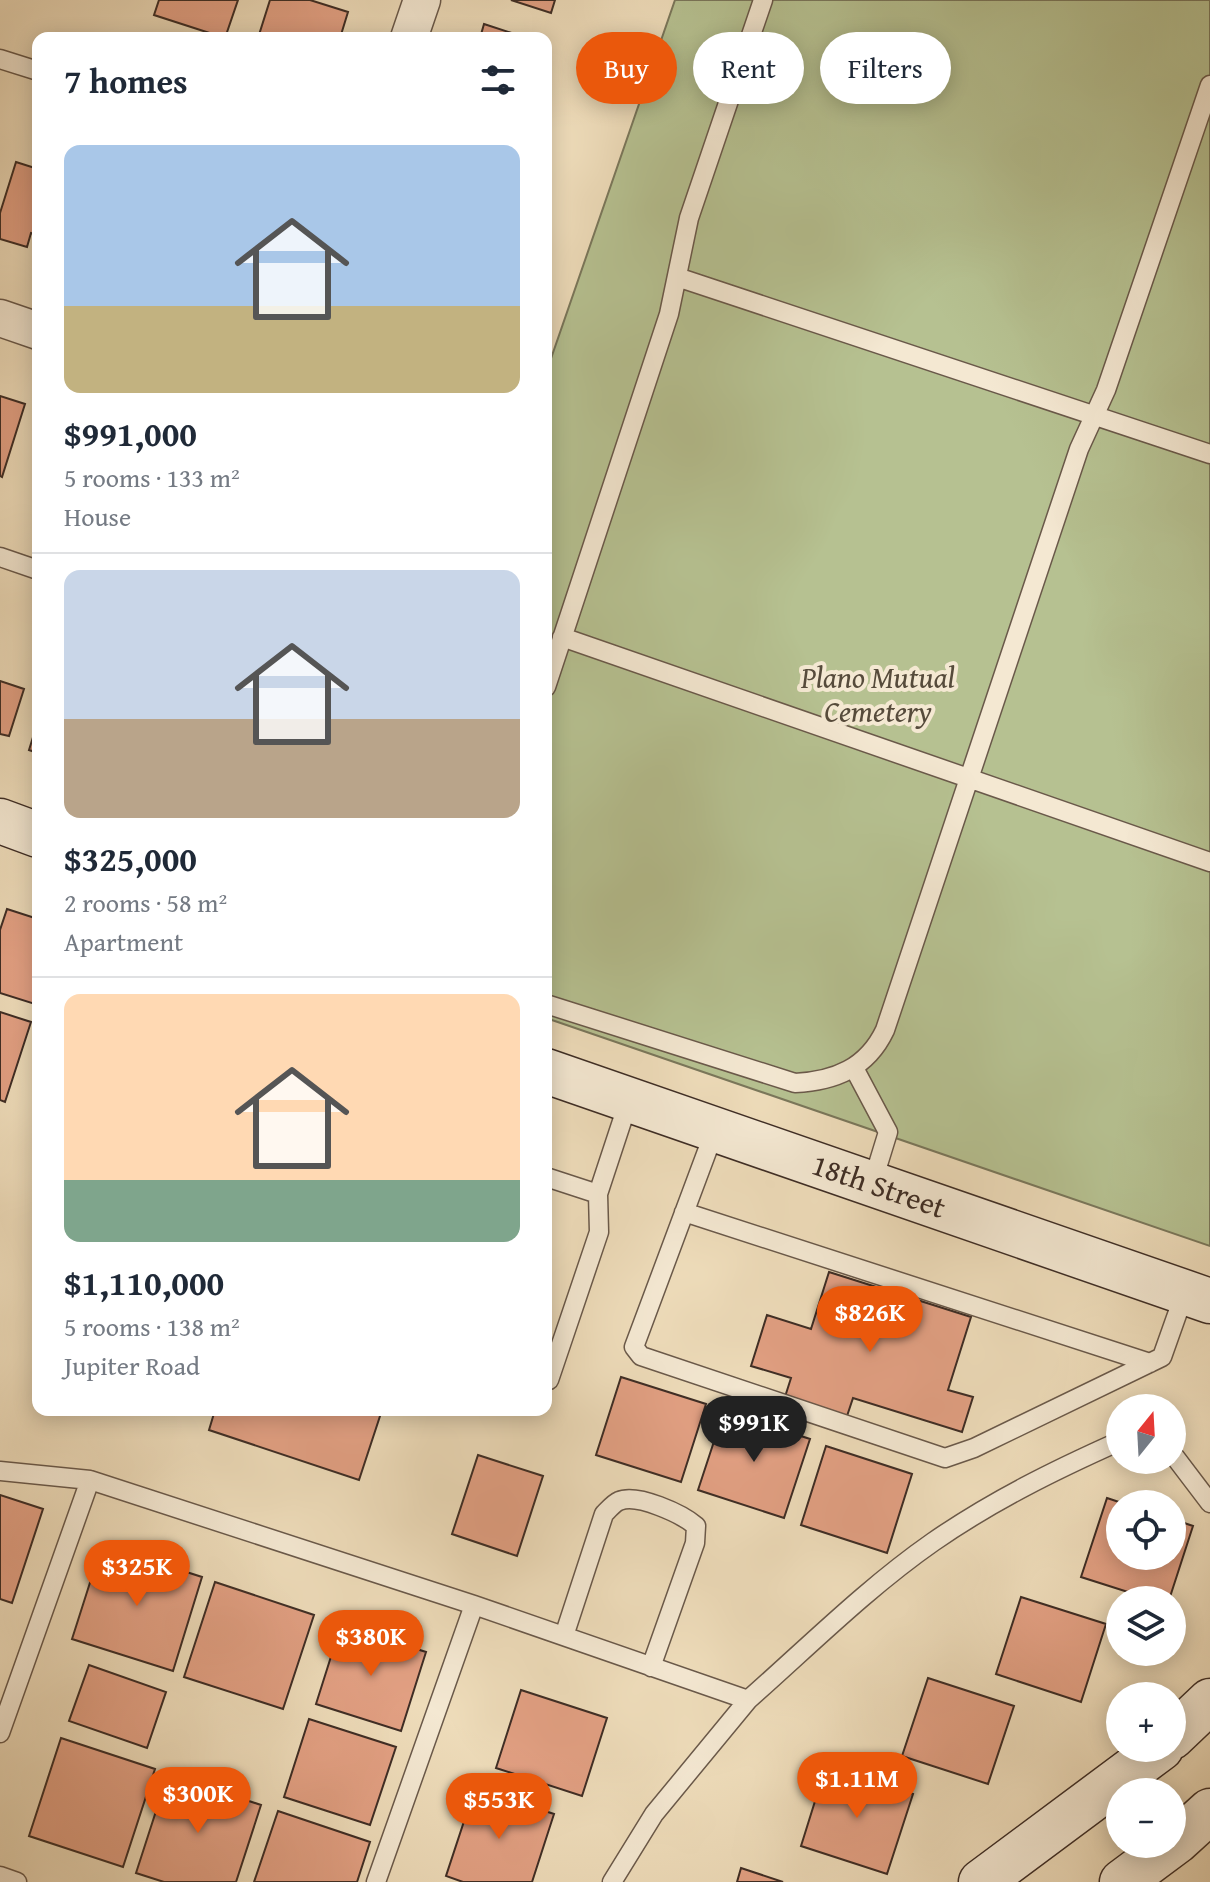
<!DOCTYPE html>
<meta charset="utf-8">
<style>
:root{--surface:#fff;--page:#f6f6f7;--text:#1f2937;--muted:#747a83;--line:#e0e1e3;--accent:#ea580c}
body{margin:0;font-family:"Gentium Book Plus",serif;background:var(--page);color:var(--text);height:100vh;display:flex;flex-direction:column;font-size:30px;white-space:nowrap}
*{box-sizing:border-box;margin:0}
p{font-size:26px;color:var(--muted)}
.icon{flex:none;width:44px;height:44px;fill:none;stroke:currentColor;stroke-width:2;stroke-linecap:round;stroke-linejoin:round}
.map{position:relative;flex:1;overflow:hidden}
.side{position:absolute;left:32px;top:32px;width:520px;height:1384px;display:flex;flex-direction:column;background:var(--surface);border-radius:16px;box-shadow:0 4px 20px #0003}
.side>*{flex:none}
.top-card{position:absolute;left:576px;top:32px;width:514px;height:72px;display:flex;gap:16px}
.needle{width:52px;rotate:18deg}
.fabs{position:absolute;left:1106px;top:1394px;display:grid;gap:16px}
.fabs a{display:grid;place-items:center;width:80px;height:80px;border-radius:50%;background:var(--surface);box-shadow:0 4px 20px #0003;font-size:40px}
.price{position:absolute;translate:-50% -68px;padding:0 18px;border-radius:28px;background:var(--accent);color:#fff;font-size:26px;line-height:52px;filter:drop-shadow(0 2px 4px #0008)}
.price::after{content:'';position:absolute;left:50%;top:48px;width:24px;height:18px;margin-left:-12px;background:inherit;clip-path:polygon(0 0,100% 0,50% 100%)}
.price.active{background:#222;color:#fff}
ul{padding:0;list-style:none}
li{display:grid;align-content:center;gap:16px;height:424px;padding:0 32px}
li+li{border-top:2px solid var(--line)}
li span{display:grid;place-items:center;height:248px;border-radius:16px;color:#555}
li>.icon{margin-inline-start:auto}
span .icon{width:144px;height:144px;fill:#fffc;stroke-width:1}
li b{font-size:34px}
h2{display:flex;justify-content:space-between;align-items:center;height:96px;padding:0 32px;font-size:34px}
.chip{padding:0 28px;border-radius:36px;background:var(--surface);box-shadow:0 4px 20px #0003;font-size:28px;line-height:72px}
.chip.active{background:var(--accent);color:#fff}
.map>svg:first-child{display:block}
.green{fill:#b6c191;stroke:#7a775b;stroke-width:2}
.building{fill:#e2a083;stroke:#3e2d25;stroke-width:2}
.lines{fill:none;stroke-linecap:round;stroke-linejoin:round}
.lane-casing{stroke:#6a594a;stroke-width:21}
.street-casing{stroke:#6a594a;stroke-width:39}
.secondary-casing{stroke:#3e2d25;stroke-width:47}
.lane{stroke:#f4e8d2;stroke-width:18}
.street{stroke:#f4e8d2;stroke-width:36}
.secondary{stroke:#f4e8d2;stroke-width:44}
.labels{text-anchor:middle;stroke-width:8;stroke-linejoin:round;paint-order:stroke}
.park-label{font-size:30px;font-style:italic;fill:#564b3b;stroke:#f4e8d2}
.street-label{font-size:30px;fill:#3e2d25;stroke:#f4e8d2}
</style>
<div class="map">
<svg width="1210" height="1882" viewBox="0 0 1210 1882">
<rect width="100%" height="100%" fill="#eedcba"/>
<filter id="stains"><feTurbulence type="fractalNoise" baseFrequency=".0025" numOctaves="4"/><feColorMatrix values="0 0 0 0 .2 0 0 0 0 .09 0 0 0 0 .02 0 0 0 .5 -.17"/></filter>
<radialGradient id="worn" r=".72"><stop offset=".6" stop-color="#630" stop-opacity="0"/><stop offset="1" stop-color="#630" stop-opacity=".3"/></radialGradient>
<path class="green" d="M675 0H1210V1246L546 1018V373Z"/>
<path class="building" d="M159 0H238L225 38 154 15Z
M270 0H310L348 12 340 38H258Z
M511 0H555L551 13Z
M484 24 527 38H480Z
M16 162 38 169V235L31 233 27 247 0 239V213Z
M0 396 25 404 2 477 0 476Z
M0 681 24 689 9 736 0 734Z
M38 721V753L29 750Z
M7 909 38 919V1005L0 993V930Z
M0 1012 31 1022 5 1102 0 1100Z
M829 1272 971 1317 948 1390 973 1397 962 1432 853 1398 846 1419 784 1400 791 1378 751 1366 767 1315 811 1329Z
M621 1377 706 1404 681 1482 596 1455Z
M215 1410H382L359 1480 209 1430Z
M724 1411 810 1439 784 1518 698 1490Z
M826 1446 912 1474 887 1553 801 1525Z
M478 1455 543 1476 517 1556 452 1534Z
M0 1495 43 1509 12 1603 0 1599Z
M1107 1498 1125 1504H1120V1556H1172V1519L1193 1526 1169 1600H1153L1081 1577Z
M102 1545 202 1577 173 1671 72 1639Z
M215 1582 314 1615 283 1709 184 1677Z
M1021 1597 1106 1624 1081 1702 996 1674Z
M341 1625 426 1652 401 1731 316 1704Z
M89 1665 166 1692 147 1748 69 1721Z
M928 1678 1014 1706 988 1784 902 1756Z
M521 1690 607 1718 582 1796 496 1768Z
M309 1719 396 1747 370 1825 284 1797Z
M61 1738 155 1769 123 1867 29 1836Z
M826 1766 913 1794 887 1874 801 1846Z
M168 1774 261 1805 236 1882H164L136 1873Z
M475 1788 554 1814 532 1882H463L446 1876Z
M278 1811 370 1842 357 1882H254Z
M741 1868 783 1882H737Z"/>
<g class="lines">
<g class="lane-casing">
<path id="lane" d="M0 59 38 71
M677 277 1210 454
M0 557 38 570
M562 637 1210 862
M546 687 669 314 689 218 763 0
M546 1004 795 1083C835 1081 867 1068 885 1030L1079 449 1106 390 1210 85
M854 1068 888 1132 872 1184
M715 1130 634 1347 641 1356 945 1458 974 1448 1162 1357 1185 1292
M546 1177 598 1194 629 1100
M684 1212 1150 1363
M549 1380 599 1232 598 1194
M1172 1453 1210 1503
M0 1471 90 1480
M564 1636 604 1514C608 1510 614 1503 619 1501 637 1493 682 1514 696 1526L695 1543 651 1667
M0 1733 90 1480 474 1605 748 1700C808 1647 867 1588 933 1542 992 1501 1055 1470 1120 1441
M0 1876 17 1882
M376 1882 474 1605
M612 1882 654 1814 748 1700"/>
</g>
<g class="street-casing">
<path id="street" d="M409 38 422 0
M0 318 38 331"/>
</g>
<g class="secondary-casing">
<g id="secondary">
<path d="M0 821 38 835"/>
<path id="s1" d="M546 1071 1210 1301"/>
<path d="M1172 1737 1210 1701"/>
<path d="M981 1882 1161 1748"/>
<path d="M1122 1882 1177 1841 1210 1811"/>
</g>
</g>
<use href="#lane" class="lane"/>
<use href="#street" class="street"/>
<use href="#secondary" class="secondary"/>
</g>
<g class="labels">
<g class="park-label">
<text x="878" y="688">Plano Mutual<tspan x="878" dy="34">Cemetery</tspan></text>
</g>
<g class="street-label">
<text dy="10" stroke="none"><textPath href="#s1" startOffset="352">18th Street</textPath></text>
</g>
</g>
<rect width="100%" height="100%" filter="url(#stains)"/>
<rect width="100%" height="100%" fill="url(#worn)"/>
</svg>
<div class="fabs">
<a><svg class="needle" viewBox="-14 -14 28 28"><path d="M0-13l5 13h-10z" fill="#e53935"/><path d="M0 13l5-13h-10z" fill="#747a83"/></svg></a>
<a><svg class="icon" aria-label="locate" viewBox="0 0 24 24"><circle cx="12" cy="12" r="6"/><path d="M12 2v4M12 18v4M2 12h4M18 12h4"/></svg></a>
<a><svg class="icon" aria-label="layers" viewBox="0 0 24 24"><path d="M12 4l9 5-9 5-9-5zM3 14l9 5 9-5"/></svg></a>
<a>+</a>
<a>−</a>
</div>
<b class="price" style="left:870px;top:1354px">$826K</b>
<b class="price active" style="left:754px;top:1464px">$991K</b>
<b class="price" style="left:137px;top:1608px">$325K</b>
<b class="price" style="left:371px;top:1678px">$380K</b>
<b class="price" style="left:857px;top:1820px">$1.11M</b>
<b class="price" style="left:198px;top:1835px">$300K</b>
<b class="price" style="left:499px;top:1841px">$553K</b>
<div class="top-card">
<a class="chip active">Buy</a>
<a class="chip">Rent</a>
<a class="chip">Filters</a>
</div>
<section class="side">
<h2>7 homes<svg class="icon" aria-label="filters" viewBox="0 0 24 24"><path d="M4 7h16M4 17h16"/><circle cx="9" cy="7" r="2"/><circle cx="15" cy="17" r="2"/></svg></h2>
<ul>
<li><span style="background:linear-gradient(#a9c7e8 65%,#c2b280 0)"><svg class="icon" aria-label="home" viewBox="0 0 24 24"><path d="M3 11l9-7 9 7M6 9v11h12V9"/></svg></span><div><b>$991,000</b><p>5 rooms · 133 m²</p><p>House</p></div></li>
<li><span style="background:linear-gradient(#c9d6e8 60%,#b9a48a 0)"><svg class="icon" aria-label="home" viewBox="0 0 24 24"><path d="M3 11l9-7 9 7M6 9v11h12V9"/></svg></span><div><b>$325,000</b><p>2 rooms · 58 m²</p><p>Apartment</p></div></li>
<li><span style="background:linear-gradient(#ffd9b3 75%,#7fa58c 0)"><svg class="icon" aria-label="home" viewBox="0 0 24 24"><path d="M3 11l9-7 9 7M6 9v11h12V9"/></svg></span><div><b>$1,110,000</b><p>5 rooms · 138 m²</p><p>Jupiter Road</p></div></li>
</ul>
</section>
</div>
